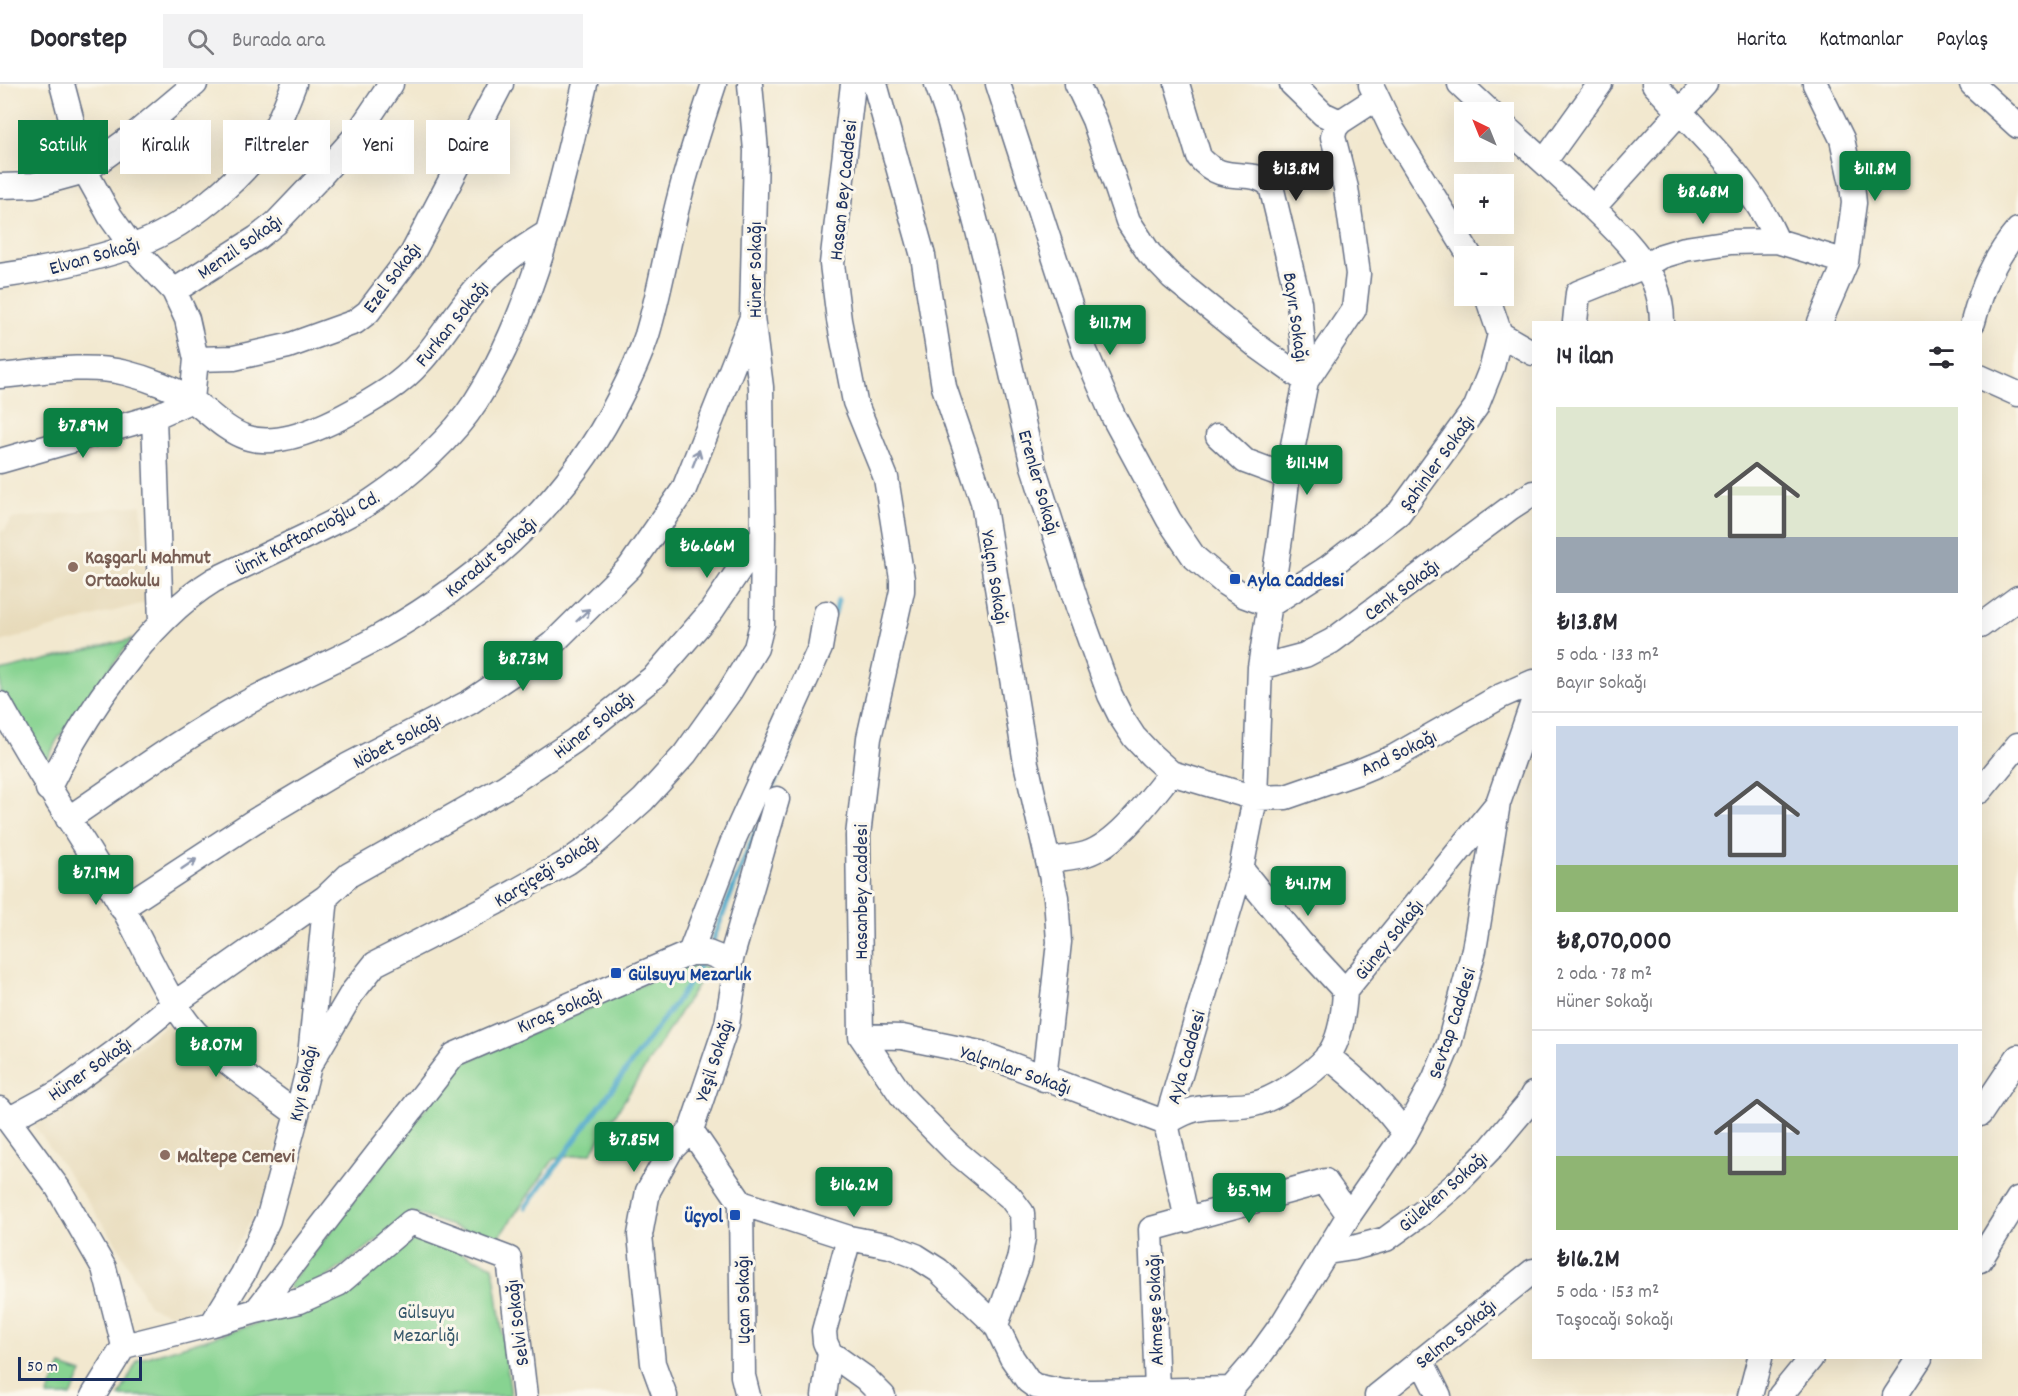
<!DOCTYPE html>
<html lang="tr">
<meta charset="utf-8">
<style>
:root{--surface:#fff;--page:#f2f2f3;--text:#2b2b33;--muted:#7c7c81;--line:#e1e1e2;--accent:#0b8043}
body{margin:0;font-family:Dekko,sans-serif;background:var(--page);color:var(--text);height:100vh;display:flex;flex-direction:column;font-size:22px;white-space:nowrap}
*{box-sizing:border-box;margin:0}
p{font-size:20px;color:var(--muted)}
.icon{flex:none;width:33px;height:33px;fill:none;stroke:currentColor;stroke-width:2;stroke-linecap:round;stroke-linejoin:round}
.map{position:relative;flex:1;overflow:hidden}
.drawer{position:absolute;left:1532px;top:237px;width:450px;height:1038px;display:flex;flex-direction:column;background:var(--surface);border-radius:0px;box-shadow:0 6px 24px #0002}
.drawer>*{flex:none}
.guide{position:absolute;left:18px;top:36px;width:570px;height:54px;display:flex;gap:12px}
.needle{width:39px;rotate:317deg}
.controls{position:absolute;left:1454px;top:18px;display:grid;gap:12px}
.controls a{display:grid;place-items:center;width:60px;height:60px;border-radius:0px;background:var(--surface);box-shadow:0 6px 24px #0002;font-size:30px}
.scale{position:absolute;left:18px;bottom:15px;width:124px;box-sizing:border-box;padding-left:6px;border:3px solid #1b2f5e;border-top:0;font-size:16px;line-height:21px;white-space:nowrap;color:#1b2f5e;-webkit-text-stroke:4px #fbf7ec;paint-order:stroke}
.price{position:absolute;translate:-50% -51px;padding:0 14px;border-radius:6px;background:var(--accent);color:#fff;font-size:20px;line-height:39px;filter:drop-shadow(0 2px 3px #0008)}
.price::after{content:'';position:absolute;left:50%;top:36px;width:18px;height:14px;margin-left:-9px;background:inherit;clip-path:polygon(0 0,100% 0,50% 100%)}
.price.current{background:#222;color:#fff}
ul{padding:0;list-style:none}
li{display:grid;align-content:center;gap:12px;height:318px;padding:0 24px}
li+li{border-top:2px solid var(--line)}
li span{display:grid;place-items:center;height:186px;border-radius:0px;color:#555}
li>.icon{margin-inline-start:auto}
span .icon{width:108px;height:108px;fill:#fffc;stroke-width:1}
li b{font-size:26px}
h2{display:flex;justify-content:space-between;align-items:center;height:72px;padding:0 24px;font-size:26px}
.chip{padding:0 21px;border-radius:0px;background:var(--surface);box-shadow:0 6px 24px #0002;font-size:21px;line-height:54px}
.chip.current{background:var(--accent);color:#fff}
header{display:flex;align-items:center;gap:36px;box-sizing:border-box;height:84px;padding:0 30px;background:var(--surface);border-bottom:2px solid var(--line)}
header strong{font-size:28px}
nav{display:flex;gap:33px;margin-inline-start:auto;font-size:21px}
.search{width:420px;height:54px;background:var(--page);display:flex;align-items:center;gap:15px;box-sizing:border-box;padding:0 21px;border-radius:0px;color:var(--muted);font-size:22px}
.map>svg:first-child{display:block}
.built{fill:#e7daba}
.green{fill:#87d391;stroke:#518178;stroke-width:1.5}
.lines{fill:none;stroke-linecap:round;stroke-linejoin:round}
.stream{stroke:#4ba7c9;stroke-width:5}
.minor-casing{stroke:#667086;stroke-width:27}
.minor{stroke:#fff;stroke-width:24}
.oneway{stroke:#8d97ae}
.education-dot{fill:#8d6e63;stroke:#fbf7ec;stroke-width:2}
.transit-dot{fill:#1a4fb4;stroke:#fbf7ec;stroke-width:2}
.labels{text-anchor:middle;stroke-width:6;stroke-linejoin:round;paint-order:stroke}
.street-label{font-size:20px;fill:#1b2f5e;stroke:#fbf7ec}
.education-label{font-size:20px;font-weight:bold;fill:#785e54;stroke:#fbf7ec;text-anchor:start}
.transit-label{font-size:20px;font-weight:bold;fill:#164399;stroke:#fbf7ec;text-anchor:start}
.park-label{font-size:20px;fill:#36586b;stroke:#fbf7ec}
</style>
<header>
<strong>Doorstep</strong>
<div class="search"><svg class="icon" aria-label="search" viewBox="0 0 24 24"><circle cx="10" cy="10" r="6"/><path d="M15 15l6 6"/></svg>Burada ara</div>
<nav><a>Harita</a><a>Katmanlar</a><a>Paylaş</a></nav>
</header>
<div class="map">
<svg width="2018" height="1312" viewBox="0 0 2018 1312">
<rect width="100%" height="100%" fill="#fbf7ec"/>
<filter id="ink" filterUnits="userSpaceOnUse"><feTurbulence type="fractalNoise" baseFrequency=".0167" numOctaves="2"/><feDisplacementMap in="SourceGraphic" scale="12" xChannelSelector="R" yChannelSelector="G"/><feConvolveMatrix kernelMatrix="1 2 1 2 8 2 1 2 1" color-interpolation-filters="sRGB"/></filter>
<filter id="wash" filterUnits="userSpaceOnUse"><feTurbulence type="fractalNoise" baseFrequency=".008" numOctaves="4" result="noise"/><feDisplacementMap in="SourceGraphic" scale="24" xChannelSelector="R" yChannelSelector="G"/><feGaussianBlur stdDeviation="1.35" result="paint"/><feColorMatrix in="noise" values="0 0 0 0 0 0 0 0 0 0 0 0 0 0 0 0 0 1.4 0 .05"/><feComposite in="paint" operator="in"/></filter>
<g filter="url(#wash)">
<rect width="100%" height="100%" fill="#f2e8cf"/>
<path class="built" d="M141 421 148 518 0 558V448L5 446 11 435Z
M173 936 282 1035 270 1102 204 1223 176 1232 149 1222 115 1157 34 1041Z"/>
<path class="green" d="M132 555 57 656 44 683 25 660 0 607V587Z
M687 881 708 884 591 1069 554 1075 496 1157 414 1129 330 1191 299 1210 288 1202 459 981Z
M420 1151 493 1182 511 1312H119L138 1276 337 1215Z
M61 1282 82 1289 71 1312H47Z"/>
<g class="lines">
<path class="stream" d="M835 529 838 516
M771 709 795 648
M713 856 756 746
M526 1123 689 900 699 882"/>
</g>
</g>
<g filter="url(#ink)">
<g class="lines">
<g class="minor-casing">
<path id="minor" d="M62 0 85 87 110 132 132 163 174 207 187 235 196 275 192 316
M853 0 832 180 839 236 855 318 886 394 902 495V507L869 654 858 752 861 952 904 1015 955 1067 1010 1113 1022 1129 1023 1154 1019 1176 996 1241
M875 0 923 172 944 303 983 418 1026 679 1056 813 1059 858 1044 995
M937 0 949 35 990 193 1033 382 1078 523 1110 611 1121 633 1134 653 1151 671 1171 689 1255 714 1286 713 1358 688 1394 673 1501 612 1533 598
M998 0 1085 267 1114 334 1169 436 1194 473 1226 500 1243 511 1270 521
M1077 0 1094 36 1128 137 1149 169 1172 193 1257 262 1306 297
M1177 0 1199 73C1225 104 1251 81 1271 102L1299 218 1306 297 1289 381 1280 455 1260 583 1255 714 1241 785 1166 1039 1187 1136
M1292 0 1323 30 1340 38
M1460 0 1490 28
M1654 0C1698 49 1751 95 1777 157L1846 178
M1815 0 1842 55 1852 100 1854 119 1846 178 1820 238
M1972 0 2018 42
M1371 1 1392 45 1470 172
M1503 41C1534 69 1565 96 1595 126 1617 147 1641 170 1654 198 1659 210 1662 225 1662 238
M1544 78 1600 0
M0 102 34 101 85 87 133 52 195 0
M1593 124 1705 0
M0 192C44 186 88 177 130 163 182 147 247 93 274 46 282 32 288 16 294 0
M174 207 257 154 276 139 316 97 356 52 391 0
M1575 238 1578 209 1645 182 1662 172 1685 165 1731 158 1777 157
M1973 238C1982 204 1994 174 2018 146
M1500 250 1533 269
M196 275 234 274 288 262 355 238 368 228 412 170 501 0
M0 292C41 288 86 279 126 289 146 294 177 305 193 317 210 329 225 346 245 353 287 368 354 328 388 306 427 281 445 242 474 208 495 183 519 166 547 149
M1980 293 2018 310
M1306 297 1354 225 1358 190 1346 104 1333 53 1335 44 1340 38 1377 14
M1218 352 1245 377 1288 393
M0 377 154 333
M1270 521 1329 483 1399 429 1476 323 1492 283 1500 250 1487 212
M161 538 154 333 192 316
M1980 542 2018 514
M1260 583 1305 571 1332 557 1510 424 1533 409
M0 620C38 690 83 755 123 824 144 861 166 915 194 947 220 976 265 1006 297 1030
M48 705C83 634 145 538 214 496 246 481 277 466 308 451 331 439 355 429 376 414 412 390 453 353 476 317 534 226 561 104 585 0
M1980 707 2018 661
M68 735C127 695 184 653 246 619 289 596 334 578 377 554 480 496 567 420 620 313 630 294 640 272 647 251 660 208 667 163 678 119 688 79 701 39 714 0
M1048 776C1061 774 1074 774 1086 770 1119 759 1149 716 1171 689
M1241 785 1300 858 1345 907
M122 824 253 738 347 682 470 618 519 585 552 560 630 483 684 405 751 236
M729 882 777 715
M861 952 902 953 980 969 1166 1039C1178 1032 1190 1025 1204 1024 1221 1021 1238 1024 1254 1020 1275 1015 1313 990 1327 973 1340 957 1344 927 1345 907L1498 719
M1327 972C1357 995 1383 1019 1405 1050
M309 982 352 909 375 880 495 819 568 778 596 758 643 716 685 670 730 607 756 564 762 540 763 450
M0 1025 58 1104 104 1184 124 1262
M1980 1030 2018 973
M8 1036 63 1006 114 969 175 919 326 813 349 791 505 703 574 657 655 592 712 526 763 450 761 303 752 233 756 67 750 0
M691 1046 741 1119 849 1154 890 1162 916 1172 938 1186 996 1241 1012 1274 1028 1297 1035 1302 1064 1308H1093L1232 1305
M741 1119 743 1292 748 1312
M1327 1168 1353 1164 1386 1155 1422 1129 1456 1100 1491 1064 1527 1021 1533 1010
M1980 1176 2018 1115
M256 1227 454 971 690 869 735 752 820 564 826 529
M212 1240 243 1190 268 1136 297 1030 309 982 326 813
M124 1262 212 1240 256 1227 300 1217 338 1200 411 1138 509 1175 525 1312
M830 1269 865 1294 883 1312
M1421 1276 1439 1312
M1157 1307 1151 1145 1325 1097 1349 1131
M93 1312 124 1262
M665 1312 653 1279 640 1151 648 1107 671 1066 691 1046 727 940 734 897 729 882 718 873 708 869H690
M824 1312 830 1269 825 1258 824 1247 849 1154
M1225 1312 1257 1275 1283 1239 1349 1131 1405 1050 1434 996 1449 960 1474 866 1498 719 1533 618
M1377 1312 1533 1187
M1750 1312 1760 1274
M1780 1312 1811 1274
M1895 1312 1920 1274"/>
</g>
<use href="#minor" class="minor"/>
</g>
<defs><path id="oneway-shaft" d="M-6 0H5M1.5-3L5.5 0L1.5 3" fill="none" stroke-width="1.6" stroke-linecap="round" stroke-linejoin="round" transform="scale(1.5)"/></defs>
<g class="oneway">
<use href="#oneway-shaft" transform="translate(696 374) rotate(-68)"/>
<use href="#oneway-shaft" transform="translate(583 531) rotate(-44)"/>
<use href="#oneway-shaft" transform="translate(189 780) rotate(-34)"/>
</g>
</g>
<g class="education-dot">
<circle cx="73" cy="483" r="6"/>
<circle cx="165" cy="1071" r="6"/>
</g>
<g class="transit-dot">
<rect x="1229" y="489" width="12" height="12" rx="3"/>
<rect x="610" y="883" width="12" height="12" rx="3"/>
<rect x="729" y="1125" width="12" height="12" rx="3"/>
</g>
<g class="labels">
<g class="street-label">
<text transform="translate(842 106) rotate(-84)" y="7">Hasan Bey Caddesi</text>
<text transform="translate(239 162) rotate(-35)" y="7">Menzil Sokağı</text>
<text transform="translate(94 171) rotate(-16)" y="7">Elvan Sokağı</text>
<text transform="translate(754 186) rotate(-90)" y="7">Hüner Sokağı</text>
<text transform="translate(391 193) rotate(-53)" y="7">Ezel Sokağı</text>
<text transform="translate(1297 233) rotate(82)" y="7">Bayır Sokağı</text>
<text transform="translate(451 239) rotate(-51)" y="7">Furkan Sokağı</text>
<text transform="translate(1436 378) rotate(-54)" y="7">Şahinler Sokağı</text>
<text transform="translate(1040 398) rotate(74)" y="7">Erenler Sokağı</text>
<text transform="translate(307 448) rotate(-28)" y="7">Ümit Kaftancıoğlu Cd.</text>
<text transform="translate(490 472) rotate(-40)" y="7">Karadut Sokağı</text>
<text transform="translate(996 493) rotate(81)" y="7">Yalçın Sokağı</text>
<text transform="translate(1401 505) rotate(-37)" y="7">Cenk Sokağı</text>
<text transform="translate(593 640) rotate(-38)" y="7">Hüner Sokağı</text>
<text transform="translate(396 656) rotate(-28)" y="7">Nöbet Sokağı</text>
<text transform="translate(1398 668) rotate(-26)" y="7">And Sokağı</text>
<text transform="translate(546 786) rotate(-32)" y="7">Karçiçeği Sokağı</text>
<text transform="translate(860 808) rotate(-90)" y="7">Hasanbey Caddesi</text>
<text transform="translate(1388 855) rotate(-51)" y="7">Güney Sokağı</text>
<text transform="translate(559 925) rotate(-23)" y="7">Kıraç Sokağı</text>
<text transform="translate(1451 939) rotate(-72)" y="7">Sevtap Caddesi</text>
<text transform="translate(1185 973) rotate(-74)" y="7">Ayla Caddesi</text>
<text transform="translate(713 976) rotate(-72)" y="7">Yeşil Sokağı</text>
<text transform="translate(89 984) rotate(-35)" y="7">Hüner Sokağı</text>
<text transform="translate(1016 985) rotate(19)" y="7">Yalçınlar Sokağı</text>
<text transform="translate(302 999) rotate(-78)" y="7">Kıyı Sokağı</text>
<text transform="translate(1442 1107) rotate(-41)" y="7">Güleken Sokağı</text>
<text transform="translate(742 1216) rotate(-91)" y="7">Uçan Sokağı</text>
<text transform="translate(1154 1226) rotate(-92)" y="7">Akmeşe Sokağı</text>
<text transform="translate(516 1239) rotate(-97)" y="7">Selvi Sokağı</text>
<text transform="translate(1455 1249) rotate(-39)" y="7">Selma Sokağı</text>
</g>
<g class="education-label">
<text x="85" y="479">Kaşgarlı Mahmut<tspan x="85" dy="23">Ortaokulu</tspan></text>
<text x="177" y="1078">Maltepe Cemevi</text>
</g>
<g class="transit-label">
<text x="1247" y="502">Ayla Caddesi</text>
<text x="628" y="896">Gülsuyu Mezarlık</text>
<text x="723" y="1138" text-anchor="end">Üçyol</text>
</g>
<g class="park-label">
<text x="426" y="1234">Gülsuyu<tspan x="426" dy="23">Mezarlığı</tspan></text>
</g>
</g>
</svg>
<div class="controls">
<a><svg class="needle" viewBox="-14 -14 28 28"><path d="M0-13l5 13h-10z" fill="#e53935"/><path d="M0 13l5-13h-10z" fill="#7c7c81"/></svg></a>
<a>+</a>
<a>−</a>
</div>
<div class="scale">50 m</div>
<b class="price current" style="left:1296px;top:118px">₺13.8M</b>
<b class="price" style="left:1875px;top:118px">₺11.8M</b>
<b class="price" style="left:1703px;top:141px">₺8.68M</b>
<b class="price" style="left:1110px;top:272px">₺11.7M</b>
<b class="price" style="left:83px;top:375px">₺7.89M</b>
<b class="price" style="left:1307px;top:412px">₺11.4M</b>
<b class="price" style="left:707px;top:495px">₺6.66M</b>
<b class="price" style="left:523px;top:608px">₺8.73M</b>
<b class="price" style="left:96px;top:822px">₺7.19M</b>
<b class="price" style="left:1308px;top:833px">₺4.17M</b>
<b class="price" style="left:216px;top:994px">₺8.07M</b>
<b class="price" style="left:634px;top:1089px">₺7.85M</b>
<b class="price" style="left:854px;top:1134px">₺16.2M</b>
<b class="price" style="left:1249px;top:1140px">₺5.9M</b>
<div class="guide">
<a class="chip current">Satılık</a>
<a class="chip">Kiralık</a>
<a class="chip">Filtreler</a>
<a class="chip">Yeni</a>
<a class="chip">Daire</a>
</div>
<section class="drawer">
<h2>14 ilan<svg class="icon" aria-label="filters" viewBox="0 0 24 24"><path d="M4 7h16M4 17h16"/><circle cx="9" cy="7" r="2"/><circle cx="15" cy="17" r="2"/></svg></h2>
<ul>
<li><span style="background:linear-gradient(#dfe7d0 70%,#9aa5b1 0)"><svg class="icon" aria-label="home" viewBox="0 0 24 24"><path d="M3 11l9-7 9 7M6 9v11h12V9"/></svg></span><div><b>₺13.8M</b><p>5 oda · 133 m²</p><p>Bayır Sokağı</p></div></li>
<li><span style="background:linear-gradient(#c9d6e8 75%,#8fb573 0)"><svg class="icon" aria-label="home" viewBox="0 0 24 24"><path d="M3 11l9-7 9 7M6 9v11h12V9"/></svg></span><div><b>₺8,070,000</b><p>2 oda · 78 m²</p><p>Hüner Sokağı</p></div></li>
<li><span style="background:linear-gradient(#c9d6e8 60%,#8fb573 0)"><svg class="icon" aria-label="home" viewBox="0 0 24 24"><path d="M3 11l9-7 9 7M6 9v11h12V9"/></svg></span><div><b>₺16.2M</b><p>5 oda · 153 m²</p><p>Taşocağı Sokağı</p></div></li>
</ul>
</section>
</div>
